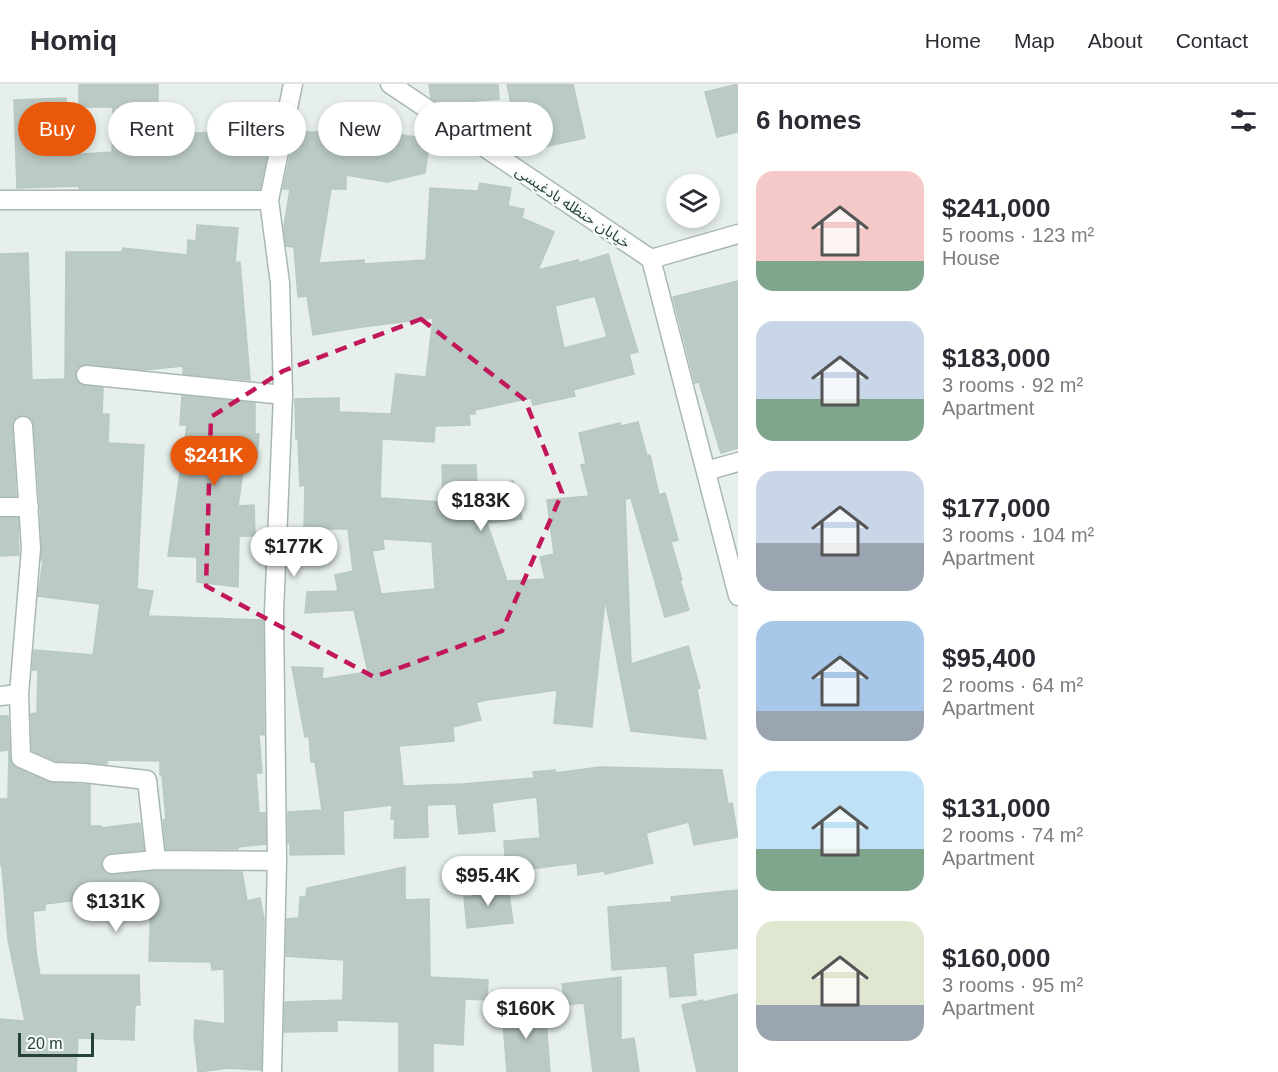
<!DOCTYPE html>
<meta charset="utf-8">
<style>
:root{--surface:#fff;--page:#f7f7f7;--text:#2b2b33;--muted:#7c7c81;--line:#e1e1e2;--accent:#ea580c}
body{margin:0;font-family:Arial,"Noto Sans Arabic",sans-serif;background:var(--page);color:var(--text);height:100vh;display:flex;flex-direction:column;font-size:22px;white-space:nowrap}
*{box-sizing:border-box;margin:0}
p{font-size:20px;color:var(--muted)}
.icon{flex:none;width:33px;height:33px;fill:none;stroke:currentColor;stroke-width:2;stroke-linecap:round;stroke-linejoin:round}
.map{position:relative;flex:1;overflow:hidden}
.sheet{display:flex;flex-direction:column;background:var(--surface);width:540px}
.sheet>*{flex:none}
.banner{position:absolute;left:18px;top:18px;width:570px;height:54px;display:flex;gap:12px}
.tools{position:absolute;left:666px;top:90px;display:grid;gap:12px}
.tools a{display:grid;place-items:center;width:54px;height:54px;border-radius:50%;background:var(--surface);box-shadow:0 3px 9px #0003;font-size:30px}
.scale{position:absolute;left:18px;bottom:15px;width:76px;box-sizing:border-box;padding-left:6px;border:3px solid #24423a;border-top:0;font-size:16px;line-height:21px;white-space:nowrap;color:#24423a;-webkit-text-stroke:4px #f7fbf9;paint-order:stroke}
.price{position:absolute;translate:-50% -51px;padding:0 14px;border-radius:21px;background:#fff;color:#222;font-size:20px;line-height:39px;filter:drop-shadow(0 2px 3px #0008)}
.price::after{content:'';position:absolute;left:50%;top:36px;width:18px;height:14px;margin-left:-9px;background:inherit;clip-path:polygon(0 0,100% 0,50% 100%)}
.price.on{background:var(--accent);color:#fff}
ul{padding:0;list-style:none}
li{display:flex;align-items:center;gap:18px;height:150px;padding:0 18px}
li span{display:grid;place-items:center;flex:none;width:168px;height:120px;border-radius:18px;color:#555}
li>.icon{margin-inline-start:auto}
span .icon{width:72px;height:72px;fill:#fffc;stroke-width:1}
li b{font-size:26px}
h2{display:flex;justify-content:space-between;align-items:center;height:72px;padding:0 18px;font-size:26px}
.chip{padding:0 21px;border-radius:27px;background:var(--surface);box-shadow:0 3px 9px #0003;font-size:21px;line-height:54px}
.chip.on{background:var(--accent);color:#fff}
header{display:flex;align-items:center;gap:36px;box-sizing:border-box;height:84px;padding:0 30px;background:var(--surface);border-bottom:2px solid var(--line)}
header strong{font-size:28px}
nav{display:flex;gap:33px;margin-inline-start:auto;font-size:21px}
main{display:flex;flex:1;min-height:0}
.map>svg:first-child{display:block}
.building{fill:#bbcac4;stroke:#b8c9c2;stroke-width:1.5;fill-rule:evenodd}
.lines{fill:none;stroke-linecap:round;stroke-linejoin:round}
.minor-casing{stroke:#a8b8b2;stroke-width:21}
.minor{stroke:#fff;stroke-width:18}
.marked{fill:none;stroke:#c2185b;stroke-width:4.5;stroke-dasharray:12 8;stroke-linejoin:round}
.labels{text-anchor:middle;stroke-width:4.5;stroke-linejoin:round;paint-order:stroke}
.street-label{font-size:15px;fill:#24423a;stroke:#f7fbf9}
</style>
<header>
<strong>Homiq</strong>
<nav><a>Home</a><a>Map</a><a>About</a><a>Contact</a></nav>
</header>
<main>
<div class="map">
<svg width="738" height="988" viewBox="0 0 738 988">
<rect width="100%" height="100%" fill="#e6efeb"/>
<path class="building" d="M79 0H158V51L253 46V48H272L260 105H79V102L17 104 14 16 66 14 68 71 112 68 113 23H79Z
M429 0H498L499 15 440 20 431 14Z
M507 0H573L585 54 521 68Z
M738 0V48L717 53 705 8Z
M366 46 430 55 425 89 387 98 346 91V105H331L319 179 364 176V180L426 176 430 104 478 107 480 99 511 104 508 122 524 125 522 134 554 148 538 186 578 176 579 179 608 170 638 268 629 270 634 290 573 306 575 312 533 321 531 314 475 326V330H469L470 341 435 342 434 358 382 355 380 414 443 418 442 381H476L477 406 513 397 522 435 487 439 507 497 545 495 540 473 554 470 547 416 589 412 581 381 586 380 579 349 620 339 621 342 638 338 647 372 650 371 659 411 665 409 678 456 671 458 682 496H680L689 526 665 533 631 414 625 415 631 580 688 562 700 604 697 605 706 655 631 647 605 515 592 643 554 639 557 606 480 617V618H476L481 636 453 643 454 657 399 662 403 702 462 700 534 694 533 688 555 686V689L600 683 722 686 728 720 732 719 738 753 694 761 689 738 646 749 653 779 605 790V787L578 791 577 779 506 788 504 757 540 754 537 713 492 719 495 747 459 750 456 720 427 721 428 753 406 754H394L395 735H391L392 721 343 727 344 770 290 771V758L288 759V728L322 726 315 678H311L309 652 305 653 292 583 323 584 322 595 368 588 354 526 305 529 307 508 338 507 335 491 353 487 348 445H304L305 401 300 402 298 355H296L295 315 339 314V328L391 330 396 290 426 293 433 234 362 243 313 251 307 212 298 213 294 163 286 162 284 142 290 105H283L295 48H366ZM595 212 607 253 564 264 555 222ZM383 455 432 458 435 505 381 510 372 467 384 465Z
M197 141 238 144 235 179 240 178 250 296 183 290V282L143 286 87 280 82 281 77 284 75 290 76 296 80 300 103 304 102 330H109L108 359 144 361 137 505 153 507 148 532 263 536 264 651 259 650 262 689H256L259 729H265L266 760 238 763V765H166L163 736 166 735 162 691H160V677L107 676V680L56 677 32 667 31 630 37 629 38 586H32L34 566 93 571 100 520 38 512 43 476H41L42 463 40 422 34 341 32 335 27 332 22 331 16 333 13 338 12 342 16 412H0V170L28 169 32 296 65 295 66 168H122L123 164 187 171 188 156 196 157Z
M738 197V364L721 369 699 298 695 299 673 213Z
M182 312 255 319V350H259L257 374 245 373 238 422 254 421 255 452H239L238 503 197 498V473L168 472 187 341H180Z
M0 434H18L19 471 0 472Z
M0 632H8L10 674 11 680 16 684 49 698 90 701V742H101V744L140 739 144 766 111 769 106 771 102 775 101 780 103 786 107 790 113 791 156 787 242 788 247 817 260 814 264 836 261 986 229 984 198 988 194 951 195 936 225 940 224 885 212 886 211 878 149 877 151 819H141L140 806 93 807 94 814 45 820V826L33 827 36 868 40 891H139L140 921H135L134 956 78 954 76 988H0V935L25 937 8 856 2 782H1L0 715H8L9 666 0 667Z
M405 783V816L429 815 430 893 488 896 487 916 465 915 463 961 433 959V988H399V938L337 936V947L284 948 285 918 343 916 344 876 286 872 287 835 299 834 300 813H306L307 804Z
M508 802 513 839 467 844 464 813H472V805Z
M738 806V864L693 869 696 911 670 913 667 882 612 886 608 823 672 818 671 813Z
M621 893V956L634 954 639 988H593L584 919 565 921 562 900Z
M738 910V988H697L682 921 703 916V918Z
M545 923 550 988H507L502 926Z"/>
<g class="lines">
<g class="minor-casing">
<path id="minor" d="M390 0 651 175 738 150
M0 116H269
M651 175 738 512
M86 291 283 311
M23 342 31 464 19 610 21 674 53 688 84 689 147 696 156 776
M706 387 738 378
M0 423H29
M0 612 19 610
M112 780 156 776 277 777
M272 988 277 777 274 529 283 311 280 199 269 116 293 0"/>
</g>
<use href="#minor" class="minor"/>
</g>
<path class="marked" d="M421 235 525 316 562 409 502 547 374 593 206 502 211 333 283 287Z"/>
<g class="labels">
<g class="street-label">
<text transform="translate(573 123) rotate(34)" y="5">خیابان حنظله بادغیسی</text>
</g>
</g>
</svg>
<div class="tools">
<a><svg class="icon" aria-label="layers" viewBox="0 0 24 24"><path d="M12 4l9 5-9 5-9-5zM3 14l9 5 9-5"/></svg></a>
</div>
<div class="scale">20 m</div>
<b class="price on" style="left:214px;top:403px">$241K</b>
<b class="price" style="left:481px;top:448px">$183K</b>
<b class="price" style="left:294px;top:494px">$177K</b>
<b class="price" style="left:488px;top:823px">$95.4K</b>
<b class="price" style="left:116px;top:849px">$131K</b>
<b class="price" style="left:526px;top:956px">$160K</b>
<div class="banner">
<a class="chip on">Buy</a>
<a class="chip">Rent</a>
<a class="chip">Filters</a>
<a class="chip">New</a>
<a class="chip">Apartment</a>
</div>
</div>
<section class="sheet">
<h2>6 homes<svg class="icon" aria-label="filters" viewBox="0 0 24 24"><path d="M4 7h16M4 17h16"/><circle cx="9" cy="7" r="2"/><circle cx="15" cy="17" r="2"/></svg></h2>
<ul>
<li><span style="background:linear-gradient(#f6c9c9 75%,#7fa58c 0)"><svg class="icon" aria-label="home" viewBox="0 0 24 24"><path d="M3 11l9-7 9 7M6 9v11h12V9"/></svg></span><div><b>$241,000</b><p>5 rooms · 123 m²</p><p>House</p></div></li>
<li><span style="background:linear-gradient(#c9d6e8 65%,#7fa58c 0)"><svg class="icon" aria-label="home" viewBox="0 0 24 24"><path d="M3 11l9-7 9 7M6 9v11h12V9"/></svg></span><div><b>$183,000</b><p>3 rooms · 92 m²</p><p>Apartment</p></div></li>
<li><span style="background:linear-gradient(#c9d6e8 60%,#9aa5b1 0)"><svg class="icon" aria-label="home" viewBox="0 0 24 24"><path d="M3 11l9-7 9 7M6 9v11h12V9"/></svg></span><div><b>$177,000</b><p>3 rooms · 104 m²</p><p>Apartment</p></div></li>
<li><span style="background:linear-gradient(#a9c7e8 75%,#9aa5b1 0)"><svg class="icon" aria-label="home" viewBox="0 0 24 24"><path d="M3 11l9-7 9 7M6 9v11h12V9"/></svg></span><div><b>$95,400</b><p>2 rooms · 64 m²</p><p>Apartment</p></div></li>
<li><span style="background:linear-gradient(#bfe0f5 65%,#7fa58c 0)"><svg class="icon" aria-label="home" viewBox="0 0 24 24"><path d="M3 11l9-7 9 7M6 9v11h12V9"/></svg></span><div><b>$131,000</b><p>2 rooms · 74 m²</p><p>Apartment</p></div></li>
<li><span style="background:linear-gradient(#dfe7d0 70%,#9aa5b1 0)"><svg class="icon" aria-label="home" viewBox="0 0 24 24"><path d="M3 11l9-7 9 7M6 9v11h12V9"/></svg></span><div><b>$160,000</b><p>3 rooms · 95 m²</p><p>Apartment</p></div></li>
</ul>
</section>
</main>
